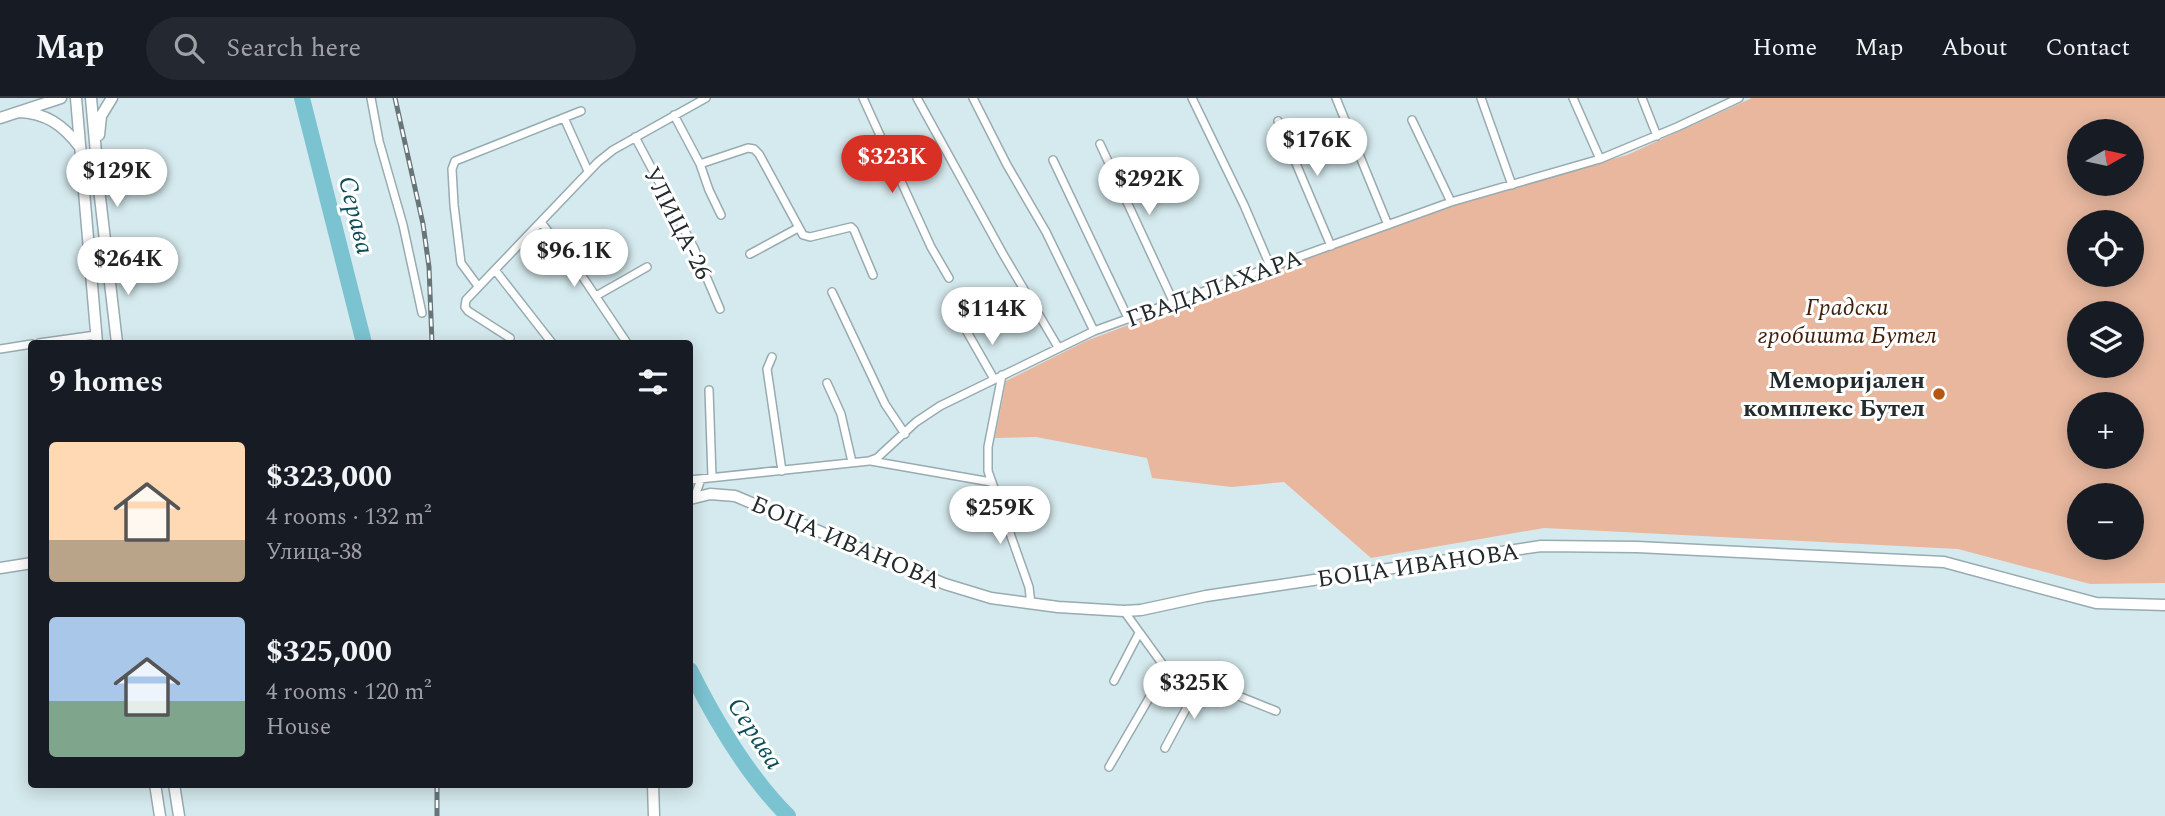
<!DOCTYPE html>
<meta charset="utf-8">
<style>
:root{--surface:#171b24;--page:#242831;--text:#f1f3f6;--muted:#9ea1a6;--line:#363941;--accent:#d93025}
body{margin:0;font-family:Spectral,serif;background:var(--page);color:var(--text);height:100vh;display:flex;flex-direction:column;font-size:26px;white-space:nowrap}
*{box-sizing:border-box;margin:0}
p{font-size:23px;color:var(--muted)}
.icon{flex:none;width:38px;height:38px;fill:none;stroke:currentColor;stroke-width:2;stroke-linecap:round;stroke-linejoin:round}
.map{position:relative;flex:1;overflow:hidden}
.side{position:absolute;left:28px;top:242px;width:665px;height:448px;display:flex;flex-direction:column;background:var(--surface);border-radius:7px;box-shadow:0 4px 18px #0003}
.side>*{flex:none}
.needle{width:46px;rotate:81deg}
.controls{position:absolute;left:2067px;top:21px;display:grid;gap:14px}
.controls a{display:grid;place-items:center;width:77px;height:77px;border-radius:50%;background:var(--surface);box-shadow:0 4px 18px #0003;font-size:35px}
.price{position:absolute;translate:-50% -60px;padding:0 16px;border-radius:24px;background:#fff;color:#222;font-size:23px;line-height:46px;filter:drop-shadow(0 2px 4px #0008)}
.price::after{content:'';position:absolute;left:50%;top:42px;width:21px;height:16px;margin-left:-10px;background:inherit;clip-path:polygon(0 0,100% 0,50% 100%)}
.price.active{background:var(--accent);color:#fff}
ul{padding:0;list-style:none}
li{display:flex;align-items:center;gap:21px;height:175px;padding:0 21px}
li span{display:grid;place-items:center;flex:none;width:196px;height:140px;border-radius:7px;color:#555}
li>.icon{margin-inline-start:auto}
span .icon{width:84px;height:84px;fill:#fffc;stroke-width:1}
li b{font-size:30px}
h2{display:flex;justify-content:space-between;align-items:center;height:84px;padding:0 21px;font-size:30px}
header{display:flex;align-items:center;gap:42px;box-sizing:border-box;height:98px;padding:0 35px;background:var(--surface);border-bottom:2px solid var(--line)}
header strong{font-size:33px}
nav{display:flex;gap:38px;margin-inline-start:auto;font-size:24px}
.search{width:490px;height:63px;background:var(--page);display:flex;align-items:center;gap:18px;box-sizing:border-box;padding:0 24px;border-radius:38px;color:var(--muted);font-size:26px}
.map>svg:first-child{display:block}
.green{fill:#e8b79e;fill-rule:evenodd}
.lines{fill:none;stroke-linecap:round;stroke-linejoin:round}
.river{stroke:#7cc3d1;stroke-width:16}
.minor-casing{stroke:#98abb0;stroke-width:10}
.tertiary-casing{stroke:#98abb0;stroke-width:13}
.minor{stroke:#fff;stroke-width:7}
.tertiary{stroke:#fff;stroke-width:10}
.rail-casing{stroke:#687578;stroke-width:5}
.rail{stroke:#fff;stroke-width:2.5;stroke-dasharray:8;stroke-linecap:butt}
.poi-dot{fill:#b55413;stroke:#fff;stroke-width:2.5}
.labels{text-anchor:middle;stroke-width:6;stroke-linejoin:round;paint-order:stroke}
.street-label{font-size:24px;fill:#232b2d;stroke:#fff}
.park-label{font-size:24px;font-style:italic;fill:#411e0a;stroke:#fff}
.poi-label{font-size:24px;font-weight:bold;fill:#232b2d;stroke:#fff;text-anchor:end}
.water-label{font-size:26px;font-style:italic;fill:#0e4d58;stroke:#fff}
</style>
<header>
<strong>Map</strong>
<div class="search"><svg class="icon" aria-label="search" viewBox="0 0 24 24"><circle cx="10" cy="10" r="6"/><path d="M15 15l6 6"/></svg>Search here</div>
<nav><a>Home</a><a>Map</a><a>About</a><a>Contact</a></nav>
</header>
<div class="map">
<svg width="2165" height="718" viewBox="0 0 2165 718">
<rect width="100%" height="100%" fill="#d5eaee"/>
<path class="green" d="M1752 0H2165V485L2090 486 1958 451 1544 430 1371 460 1284 384 1232 389 1152 380 1147 360 1036 339 995 340 1006 283 1086 243 1389 128 1471 101 1627 57ZM2079 33H2132V86H2079ZM2079 124H2132V177H2079ZM2079 215H2132V268H2079ZM2079 306H2132V359H2079ZM2079 397H2132V450H2079Z"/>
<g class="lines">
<path class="river" d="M302 0 364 245
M690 572C716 624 747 677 788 718"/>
<g class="minor-casing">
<path id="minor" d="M371 0 379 43 403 127 422 215
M863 0 931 149 949 180
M917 0 1003 156 1058 249
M973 0 1007 67 1046 134 1094 233
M1192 0 1244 107 1271 170
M1336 0 1388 127
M1481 0 1512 87
M1573 0 1600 61
M1642 0 1657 38
M674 17 700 66 709 92 721 117
M565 22 588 73
M1412 22 1451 104
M1278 23 1331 148
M635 39 694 150 720 211
M1100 46 1173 203
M1053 62 1128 220
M700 66 748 50 754 51 759 56 803 137 810 139 851 129 854 132 873 177
M541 124 584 181 627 245
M750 156 798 130
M495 172 552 245
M478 188 461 165 454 107 452 71 455 63 581 13
M832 194 885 306 905 336
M596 198 647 169
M966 232 994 281
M510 240 468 213 465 209 466 202 598 64 613 52 706 0
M39 245 96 237
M0 251 32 246
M772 259 767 271 782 373
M1002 277 988 349V373L1029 489 1031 506
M827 285 841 316 852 364
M709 292 712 379
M871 363 991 384
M690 382 869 363 877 360 916 324 940 308 1094 233 1451 104 1600 61 1677 29 1739 0
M695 398 701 381
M1124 513 1166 571 1192 598
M1114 583 1139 535
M1165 650 1201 583 1276 613
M1109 669 1166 571"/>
</g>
<g class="tertiary-casing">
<path id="tertiary" d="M76 0 97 245
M91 0 100 99 117 245
M19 14C46 15 63 27 79 48
M0 20 61 0
M99 37 101 18 112 0
M690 401 710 396 735 398 945 486 991 500 1058 509 1124 513 1141 512 1206 498 1541 448 1637 449 1944 464 2096 505 2165 507
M0 470 32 465
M155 686 160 718
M174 686 179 718
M653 686 654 718"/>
</g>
<use href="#minor" class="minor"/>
<use href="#tertiary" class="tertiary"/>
<g class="rail-casing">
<path id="rail" d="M395 0 423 126 429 169 432 245
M437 686V718"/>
</g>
<use href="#rail" class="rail"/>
</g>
<circle class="poi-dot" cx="1939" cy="296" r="7"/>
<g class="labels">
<g class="street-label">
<text transform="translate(678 125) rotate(63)" y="8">УЛИЦА-26</text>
<text transform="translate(1214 190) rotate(-20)" y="8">ГВАДАЛАХАРА</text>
<text transform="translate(846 444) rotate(23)" y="8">БОЦА ИВАНОВА</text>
<text transform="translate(1418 467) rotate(-8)" y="8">БОЦА ИВАНОВА</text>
</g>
<g class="park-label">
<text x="1847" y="217">Градски<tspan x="1847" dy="28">гробишта Бутел</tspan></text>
</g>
<g class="poi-label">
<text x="1925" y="290">Меморијален<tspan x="1925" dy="28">комплекс Бутел</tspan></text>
</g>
<g class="water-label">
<text transform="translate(357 117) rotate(76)" y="9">Серава</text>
<text transform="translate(756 635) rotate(57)" y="9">Серава</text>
</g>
</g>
</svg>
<div class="controls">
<a><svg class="needle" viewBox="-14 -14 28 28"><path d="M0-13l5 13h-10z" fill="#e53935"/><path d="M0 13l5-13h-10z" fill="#9ea1a6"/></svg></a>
<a><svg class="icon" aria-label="locate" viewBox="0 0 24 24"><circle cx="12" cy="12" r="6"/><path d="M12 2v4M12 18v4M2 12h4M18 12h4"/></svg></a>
<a><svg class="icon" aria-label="layers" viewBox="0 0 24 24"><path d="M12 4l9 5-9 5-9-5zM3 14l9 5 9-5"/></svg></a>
<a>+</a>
<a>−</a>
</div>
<b class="price" style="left:1317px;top:80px">$176K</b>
<b class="price active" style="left:892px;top:97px">$323K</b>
<b class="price" style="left:117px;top:111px">$129K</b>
<b class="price" style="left:1149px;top:119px">$292K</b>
<b class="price" style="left:574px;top:191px">$96.1K</b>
<b class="price" style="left:128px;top:199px">$264K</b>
<b class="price" style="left:992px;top:249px">$114K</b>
<b class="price" style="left:1000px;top:448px">$259K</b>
<b class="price" style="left:1194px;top:623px">$325K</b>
<section class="side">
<h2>9 homes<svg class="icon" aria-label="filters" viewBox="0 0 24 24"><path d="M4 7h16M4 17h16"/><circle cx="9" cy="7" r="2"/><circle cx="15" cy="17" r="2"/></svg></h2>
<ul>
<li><span style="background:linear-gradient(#ffd9b3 70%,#b9a48a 0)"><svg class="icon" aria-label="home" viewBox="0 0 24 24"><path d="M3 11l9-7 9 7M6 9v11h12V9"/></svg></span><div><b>$323,000</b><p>4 rooms · 132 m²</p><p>Улица-38</p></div></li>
<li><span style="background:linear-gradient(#a9c7e8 60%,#7fa58c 0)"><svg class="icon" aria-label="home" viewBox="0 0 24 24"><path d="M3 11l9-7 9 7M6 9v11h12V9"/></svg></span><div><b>$325,000</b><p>4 rooms · 120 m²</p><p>House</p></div></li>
</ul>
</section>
</div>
